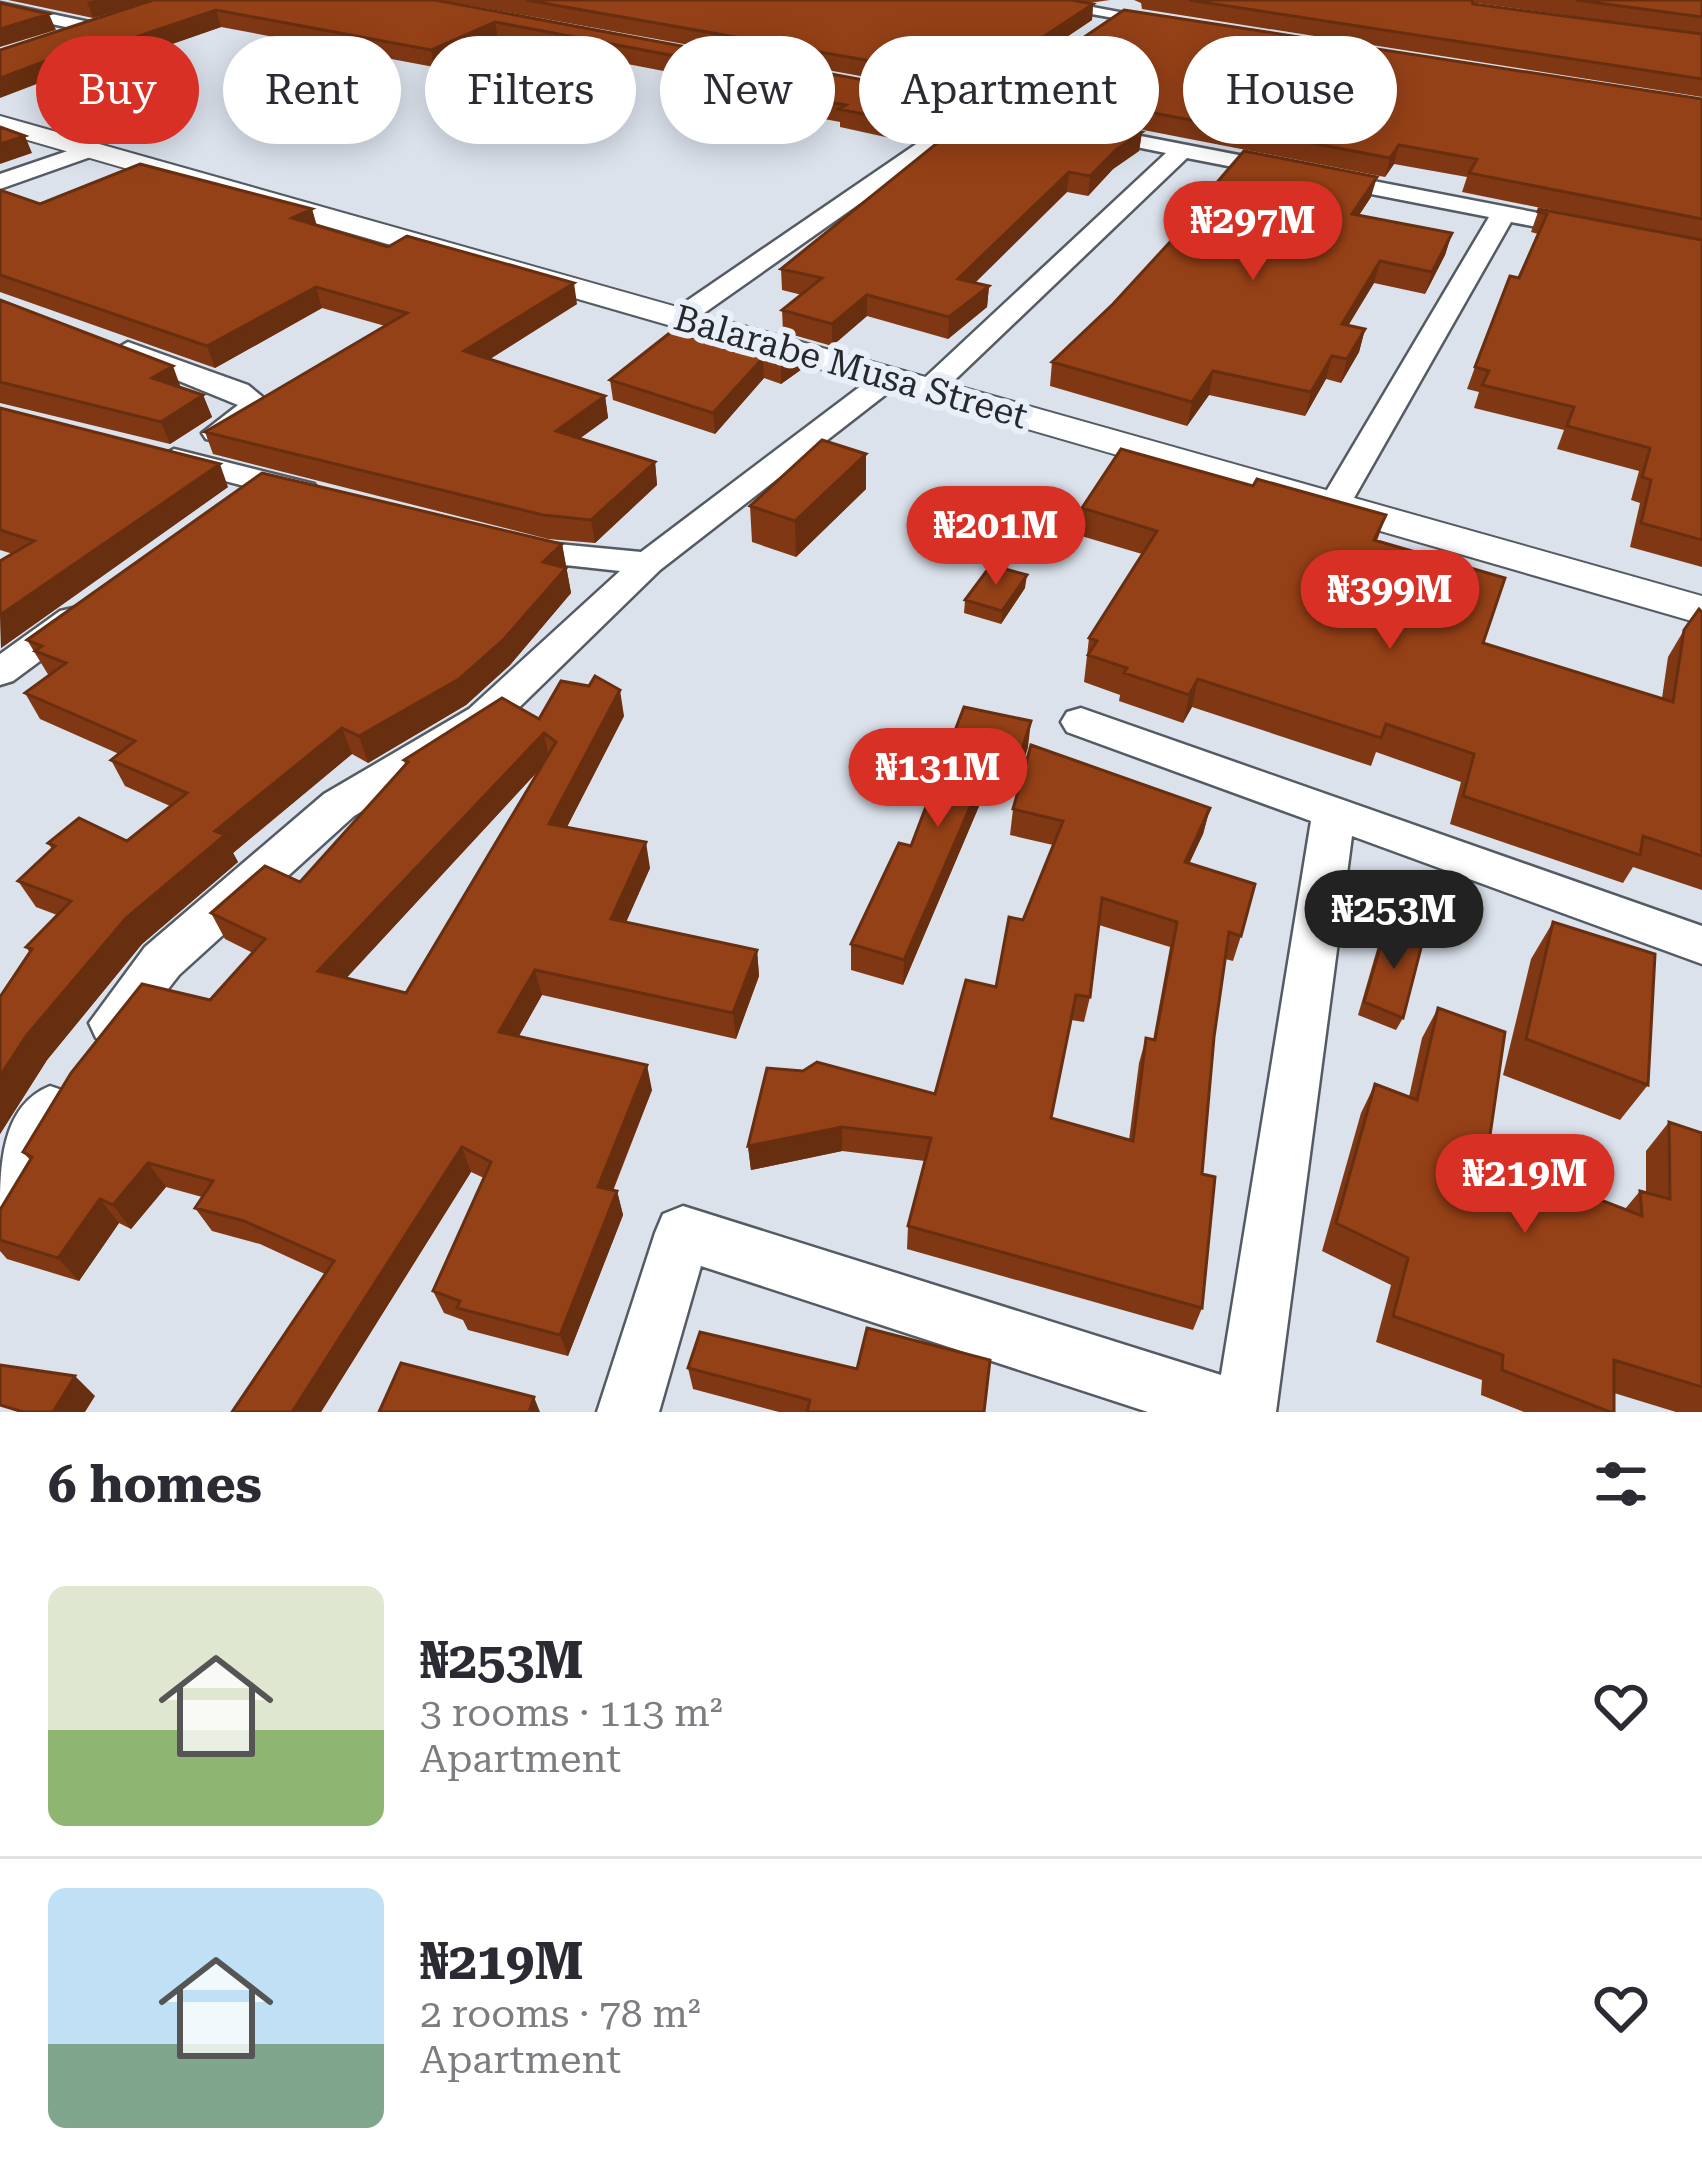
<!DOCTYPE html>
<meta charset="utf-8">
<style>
:root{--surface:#fff;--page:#f7f7f7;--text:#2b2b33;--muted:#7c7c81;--line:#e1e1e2;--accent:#d93025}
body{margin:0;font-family:"Roboto Serif",serif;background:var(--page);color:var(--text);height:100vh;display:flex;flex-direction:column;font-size:45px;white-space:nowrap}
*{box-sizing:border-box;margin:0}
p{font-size:39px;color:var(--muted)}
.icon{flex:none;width:66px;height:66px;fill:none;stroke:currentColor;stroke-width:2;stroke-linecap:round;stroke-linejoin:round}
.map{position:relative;height:1412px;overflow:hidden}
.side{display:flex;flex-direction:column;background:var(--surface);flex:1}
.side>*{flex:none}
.guide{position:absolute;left:36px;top:36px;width:1632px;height:108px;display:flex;gap:24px}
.price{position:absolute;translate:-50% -102px;padding:0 27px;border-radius:42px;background:var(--accent);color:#fff;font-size:39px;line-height:78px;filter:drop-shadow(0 3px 6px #0008)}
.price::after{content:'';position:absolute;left:50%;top:72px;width:36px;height:27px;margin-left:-18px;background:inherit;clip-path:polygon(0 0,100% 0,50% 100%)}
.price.current{background:#222;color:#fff}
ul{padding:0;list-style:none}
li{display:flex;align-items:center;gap:36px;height:300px;padding:0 48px}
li+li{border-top:3px solid var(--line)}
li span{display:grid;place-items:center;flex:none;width:336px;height:240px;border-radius:18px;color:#555}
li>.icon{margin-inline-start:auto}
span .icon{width:144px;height:144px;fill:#fffc;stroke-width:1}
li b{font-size:51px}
h2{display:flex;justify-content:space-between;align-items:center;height:144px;padding:0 48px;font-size:51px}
.pill{padding:0 42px;border-radius:54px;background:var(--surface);box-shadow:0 6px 30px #0003;font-size:42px;line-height:108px}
.pill.current{background:var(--accent);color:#fff}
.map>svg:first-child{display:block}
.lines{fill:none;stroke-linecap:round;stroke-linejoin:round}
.minor-casing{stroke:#555b63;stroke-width:5}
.tertiary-casing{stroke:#555b63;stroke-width:4}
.minor{fill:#fff;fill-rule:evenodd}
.tertiary{fill:#fff;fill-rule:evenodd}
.wall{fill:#803814;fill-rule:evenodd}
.shaded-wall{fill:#682e10}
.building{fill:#954117;stroke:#682e10;stroke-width:3;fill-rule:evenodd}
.labels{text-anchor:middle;stroke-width:12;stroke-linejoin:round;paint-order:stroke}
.far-street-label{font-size:36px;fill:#27292d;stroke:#e8eff9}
</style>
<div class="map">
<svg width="1702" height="1412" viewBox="0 0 1702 1412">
<rect width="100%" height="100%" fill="#dbe2ec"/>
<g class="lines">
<g class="minor-casing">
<path id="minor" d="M1014 0H1055L1178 23 1169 28Z
M0 3 94 23 103 28 94 33 0 13Z
M883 85 977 103 991 96 1001 102 998 107 1041 119 1031 125 984 116 690 323H672L668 317 672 311 963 112 876 95 873 91Z
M1089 126 1585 222 1597 229 1585 236 1511 222 1350 505 1334 515 1318 505 1489 217 1187 158 938 396H918L913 390 918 384 1166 153 1082 136V128Z
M91 143 99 144V154L0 189V174Z
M128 342 248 385 270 403C255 423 233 446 206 439L202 433 238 405 118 356 114 350Z
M888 370 902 379 898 385 660 570 497 729 354 816 179 975 130 1038 113 1044 96 1038 89 1023 145 947 324 794 469 709 620 571 547 563 499 551 494 544 499 537 511 534 547 543 641 552 878 373Z
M174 449 314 484 319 491 303 501 163 465 158 458Z
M73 608 86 611 91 619 86 627 13 681 0 685V654L60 611Z
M1081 708 1702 926V964L1352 836 1276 1412H1148L701 1266 659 1412H597L655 1233 663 1214 683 1206 1221 1375 1311 821 1067 732 1061 722 1067 712Z
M50 1086 68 1092 76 1109 19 1209 0 1217C0 1168 0 1106 50 1086Z"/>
</g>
<g class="tertiary-casing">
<path id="tertiary" d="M0 116 1702 596V624L0 132Z"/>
</g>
<use href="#minor" class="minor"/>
<use href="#tertiary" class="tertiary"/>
</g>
<path class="wall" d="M8 0H151L93 18Z
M153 0H435L933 111 890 138 840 127V122L700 95V78L498 39 434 67 221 27 74 78 0 50Z
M440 0H1110L1089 3 1093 4 1092 20 977 97Z
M1134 0H1702V34L1476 3 1473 4 1702 34V97L1142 9 1141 3Z
M1012 86 1702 99V567L1630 547 1640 503 1631 500 1639 471 1557 449 1564 430 1474 408 1479 392 1467 389 1475 367 1538 234 1531 232 1539 209 1698 240 1462 192 1467 177 1394 164 1385 177 1010 104Z
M1142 132 1139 151 1113 169 1088 196 1067 192 975 283 989 286 987 307 948 339 867 316 832 346 783 332 782 310 802 295 782 290 781 269Z
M0 190 40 204 312 209 317 226 577 304 489 359 605 396 608 418 580 438 655 462 657 485 595 543 548 539 213 454 205 432 385 326 322 308 215 368 0 292Z
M1371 197 1359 215 1452 233 1445 255 1425 294 1374 283 1348 325 1365 329 1359 352 1341 383 1326 379 1305 416 1209 395 1187 426 1050 386 1052 362 1113 304 1176 236 1177 229Z
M0 300 181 388 203 395 212 417 170 444 0 403Z
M739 349H802V369L781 384 764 378 715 434 613 400 610 380Z
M0 408 228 487 1 648 0 561 13 554 0 550Z
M1253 486 1386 515 1377 541 1483 643 1662 698 1668 657 1684 630 1702 612V890L1633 867 1623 883 1450 824 1461 782 1376 752 1371 766 1192 707 1183 723 1119 701 1120 695 1084 682 1089 638 1142 554 1078 535 1082 508Z
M866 489 796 557 752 542 750 506Z
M562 544 571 593 510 665 466 705 368 763 352 754 233 853 238 862 142 944 47 1060 0 1134V997L30 953 26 947 57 915 36 907 18 881 52 849 48 843 127 841 170 806 125 786 111 760 119 754 40 719 25 693 49 676 27 640Z
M1025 588 1001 624 964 613 965 600Z
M964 707 1028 747 1013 794 988 785 903 985 851 970V944L911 846Z
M624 716 567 827 650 868 626 922 757 950 759 976 736 1039 542 995 519 1036 652 1090 613 1191H617L623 1215 568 1356 468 1330 463 1320 444 1313 433 1291 484 1178 471 1172 321 1412H232L325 1274 260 1244 212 1231 195 1208 202 1197 166 1187 131 1229 119 1223 79 1281 7 1259 0 1251V1210L30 1160 23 1152 210 1000 253 953 225 939 211 913 300 882 405 764 404 760 539 719ZM539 770 406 993 346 978Z
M1210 808 1203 834 1189 863 1241 936 1233 961 1225 959 1214 1037 1202 1174V1308L1193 1330 907 1249 908 1226 925 1161 842 1151 751 1170 748 1146 935 1094 996 987 1053 845 1010 835 1013 809ZM1099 925 1170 947 1153 1040 1146 1038 1139 1063 1129 1140 1051 1118 1071 1020 1084 1022 1090 997Z
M1553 922 1648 1085 1620 1120 1503 1075 1531 959Z
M1386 927 1403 1018 1396 1030 1358 1015 1380 939Z
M1438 1008 1487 1156 1625 1209 1640 1191 1646 1193V1151L1669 1122 1702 1133V1412H1676L1614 1393 1610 1412H1524L1481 1395 1482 1380 1376 1342 1391 1285 1322 1251 1361 1113 1375 1084 1409 1097 1422 1038Z
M688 1368 984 1412H779L693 1389Z"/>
<path class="shaded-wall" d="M95 0H151L93 18 87 2Z
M1093 4 1092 20 977 97 978 80Z
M216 10 221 27 74 78 68 60Z
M49 14 56 30 0 47V29Z
M495 22 498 39 434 67 431 50Z
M56 57 63 74 0 98V78Z
M933 93V111L890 138 891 120Z
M1142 132 1139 151 1113 169 1088 196 1090 176 1116 150Z
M25 136 32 153 0 164V144Z
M1399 145 1394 164 1385 177 1390 158Z
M1069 172 1067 192 957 300 958 279Z
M1377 177 1371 197 1346 235 1352 214Z
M312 209 317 228 292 218Z
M1452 233 1445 255 1425 294 1432 272Z
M1380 261 1374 283 1336 346 1342 324Z
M574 283 577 304 468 373 464 351Z
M989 286 987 307 948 339 949 317Z
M316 287 322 308 215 368 207 346Z
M867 295V316L832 346V324Z
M1365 329 1359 352 1341 383 1347 359Z
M802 349V369L781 384V364Z
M1332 356 1326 379 1305 416 1311 392Z
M763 358 764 378 715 434 713 413Z
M173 366 181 388 152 378Z
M1213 371 1209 395 1187 426 1192 402Z
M203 395 212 417 170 444 161 422Z
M605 396 608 418 560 453 556 431Z
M866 454V489L796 557 795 521Z
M655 462 657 485 595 543 591 520Z
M220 464 228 487 1 648 0 615Z
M562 544 571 593 510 665 466 705 368 763 359 736Z
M1027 575 1025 588 1001 624 1002 611Z
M1198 679 1192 707 1183 723 1189 695Z
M620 690 624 716 555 850 549 824Z
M1031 721 1028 747 1013 794 1016 768Z
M342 728 352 754 233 853 238 862 142 944 47 1060 0 1134V1076L27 1035 126 918 215 831Z
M544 733 549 759 329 997 318 971Z
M991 759 988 785 903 985 904 960Z
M1210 808 1203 834 1178 888 1185 862Z
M646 842 650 868 616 945 611 919Z
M757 950 759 976 736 1039 733 1013Z
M535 970 542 995 507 1057 499 1032Z
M647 1065 652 1090 604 1211 598 1187Z
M842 1127V1151L751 1170 748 1146Z
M462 1147 471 1172 321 1412H292Z
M148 1163 166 1187 131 1229 113 1205Z
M617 1191 623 1215 568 1356 560 1335Z
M100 1199 119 1223 79 1281 58 1258Z
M75 1376 95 1396 85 1412H53Z
M534 1397 540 1412H529Z"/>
<path class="building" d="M153 0H435L933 93 891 120 839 109 846 105 699 78 723 65 495 22 431 50 216 10 68 60 56 57 0 78V50Z
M526 0H1071L1093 4 978 80Z
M1189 0H1472L1473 4 1702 34V79Z
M1576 0H1702V17Z
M0 3 49 14 0 29Z
M1124 10 1702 99V219L1469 173 1477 159 1399 145 1390 158 1012 86Z
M988 102 1142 132 1116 150 1090 176 1069 172 958 279 989 286 949 317 867 295 832 324 782 310 822 278 781 269Z
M0 127 25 136 0 144Z
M1244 151 1377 177 1352 214 1452 233 1432 272 1380 261 1342 324 1365 329 1347 359 1332 356 1311 392 1213 371 1192 402 1052 362 1113 304 1181 230 1177 229Z
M140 164 312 209 292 218 388 247 407 236 574 283 464 351 605 396 556 431 655 462 591 520 543 515 205 432 407 313 316 287 207 346 0 275V190L40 204Z
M1539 209 1702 240V540L1641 523 1651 480 1642 477 1650 448 1567 426 1574 407 1482 385 1489 371 1475 367 1510 276 1519 278 1547 214 1538 212Z
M0 300 173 366 152 378 203 395 161 422 0 382Z
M671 332 739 349 755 335 802 349 781 364 763 358 713 413 610 380Z
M0 408 220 464 0 615V561L34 541 0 530Z
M822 440 866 454 795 521 750 506Z
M1121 449 1253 486 1257 479 1386 515 1374 540 1505 578 1483 643 1673 702 1684 630 1699 609 1702 612V856L1643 836 1640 855 1463 796 1474 754 1386 724 1381 738 1198 679 1189 695 1124 673 1127 668 1088 655 1097 641 1089 638 1157 531 1082 508Z
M262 473 562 544 543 562 566 568 504 639 459 679 359 736 342 728 215 831 225 835 126 918 27 1035 0 1076V997L32 949 26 947 71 901 18 881 55 846 48 843 79 818 127 841 187 793 111 760 135 741 25 693 66 663 35 651 42 646 27 640Z
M991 565 1027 575 1002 611 965 600Z
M595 676 620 690 549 824 646 842 611 919 757 950 733 1013 535 970 499 1032 647 1065 598 1187 617 1191 560 1335 457 1308 460 1301 433 1291 491 1162 462 1147 292 1412H232L334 1261 244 1221 195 1208 213 1181 148 1163 113 1205 100 1199 58 1258 0 1240V1210L32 1157 23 1152 71 1073 142 984 210 1000 265 939 211 913 265 866 300 882 408 762 404 760 502 698 539 719 561 681 589 686ZM544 733 556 742 406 993 318 971Z
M964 707 1031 721 1016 768 991 759 904 960 851 944 899 843 911 846Z
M1031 745 1210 808 1185 862 1255 884 1241 936 1229 932 1214 1037 1202 1174 1215 1177 1202 1308 908 1226 931 1138 842 1127 748 1146 767 1068 803 1071 817 1062 935 1094 966 980 996 987 1009 917 1023 920 1063 821 1013 809ZM1102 898 1177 922 1155 1040 1146 1038 1133 1141 1051 1118 1076 995 1090 997Z
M1553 922 1655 954 1648 1085 1526 1039Z
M1386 927 1423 940 1403 1018 1364 1002Z
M1438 1008 1505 1032 1487 1156 1642 1216 1640 1191 1670 1199 1669 1122 1702 1133V1387L1614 1360V1412H1610L1502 1370 1503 1355 1393 1316 1408 1258 1336 1223 1375 1084 1417 1100Z
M867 1328 990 1360 984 1412H807L810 1400 688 1368 700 1332 857 1369Z
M401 1363 534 1397 529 1412H379Z
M0 1365 75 1376 53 1412H23L0 1405Z"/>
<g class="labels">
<g class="far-street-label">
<text transform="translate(851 366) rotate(16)" y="13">Balarabe Musa Street</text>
</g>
</g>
</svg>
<b class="price" style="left:1253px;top:283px">₦297M</b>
<b class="price" style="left:996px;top:588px">₦201M</b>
<b class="price" style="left:1390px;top:652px">₦399M</b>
<b class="price" style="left:938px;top:830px">₦131M</b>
<b class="price current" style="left:1394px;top:972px">₦253M</b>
<b class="price" style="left:1525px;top:1236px">₦219M</b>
<div class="guide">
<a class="pill current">Buy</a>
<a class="pill">Rent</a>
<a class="pill">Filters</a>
<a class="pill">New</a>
<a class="pill">Apartment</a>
<a class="pill">House</a>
</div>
</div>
<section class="side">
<h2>6 homes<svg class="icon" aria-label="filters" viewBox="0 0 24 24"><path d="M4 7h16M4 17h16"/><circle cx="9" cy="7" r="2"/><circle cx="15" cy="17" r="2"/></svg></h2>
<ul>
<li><span style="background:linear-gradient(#dfe7d0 60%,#8fb573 0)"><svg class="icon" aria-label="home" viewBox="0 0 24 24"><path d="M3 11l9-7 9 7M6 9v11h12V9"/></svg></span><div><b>₦253M</b><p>3 rooms · 113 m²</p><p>Apartment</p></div><svg class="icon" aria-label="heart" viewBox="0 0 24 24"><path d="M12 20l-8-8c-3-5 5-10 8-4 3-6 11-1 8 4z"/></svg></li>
<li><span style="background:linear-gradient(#bfe0f5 65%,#7fa58c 0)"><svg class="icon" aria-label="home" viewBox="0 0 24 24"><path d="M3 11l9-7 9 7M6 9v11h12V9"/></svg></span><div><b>₦219M</b><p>2 rooms · 78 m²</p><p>Apartment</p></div><svg class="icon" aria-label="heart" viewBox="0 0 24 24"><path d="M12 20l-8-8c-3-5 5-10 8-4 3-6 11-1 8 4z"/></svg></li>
</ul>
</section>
